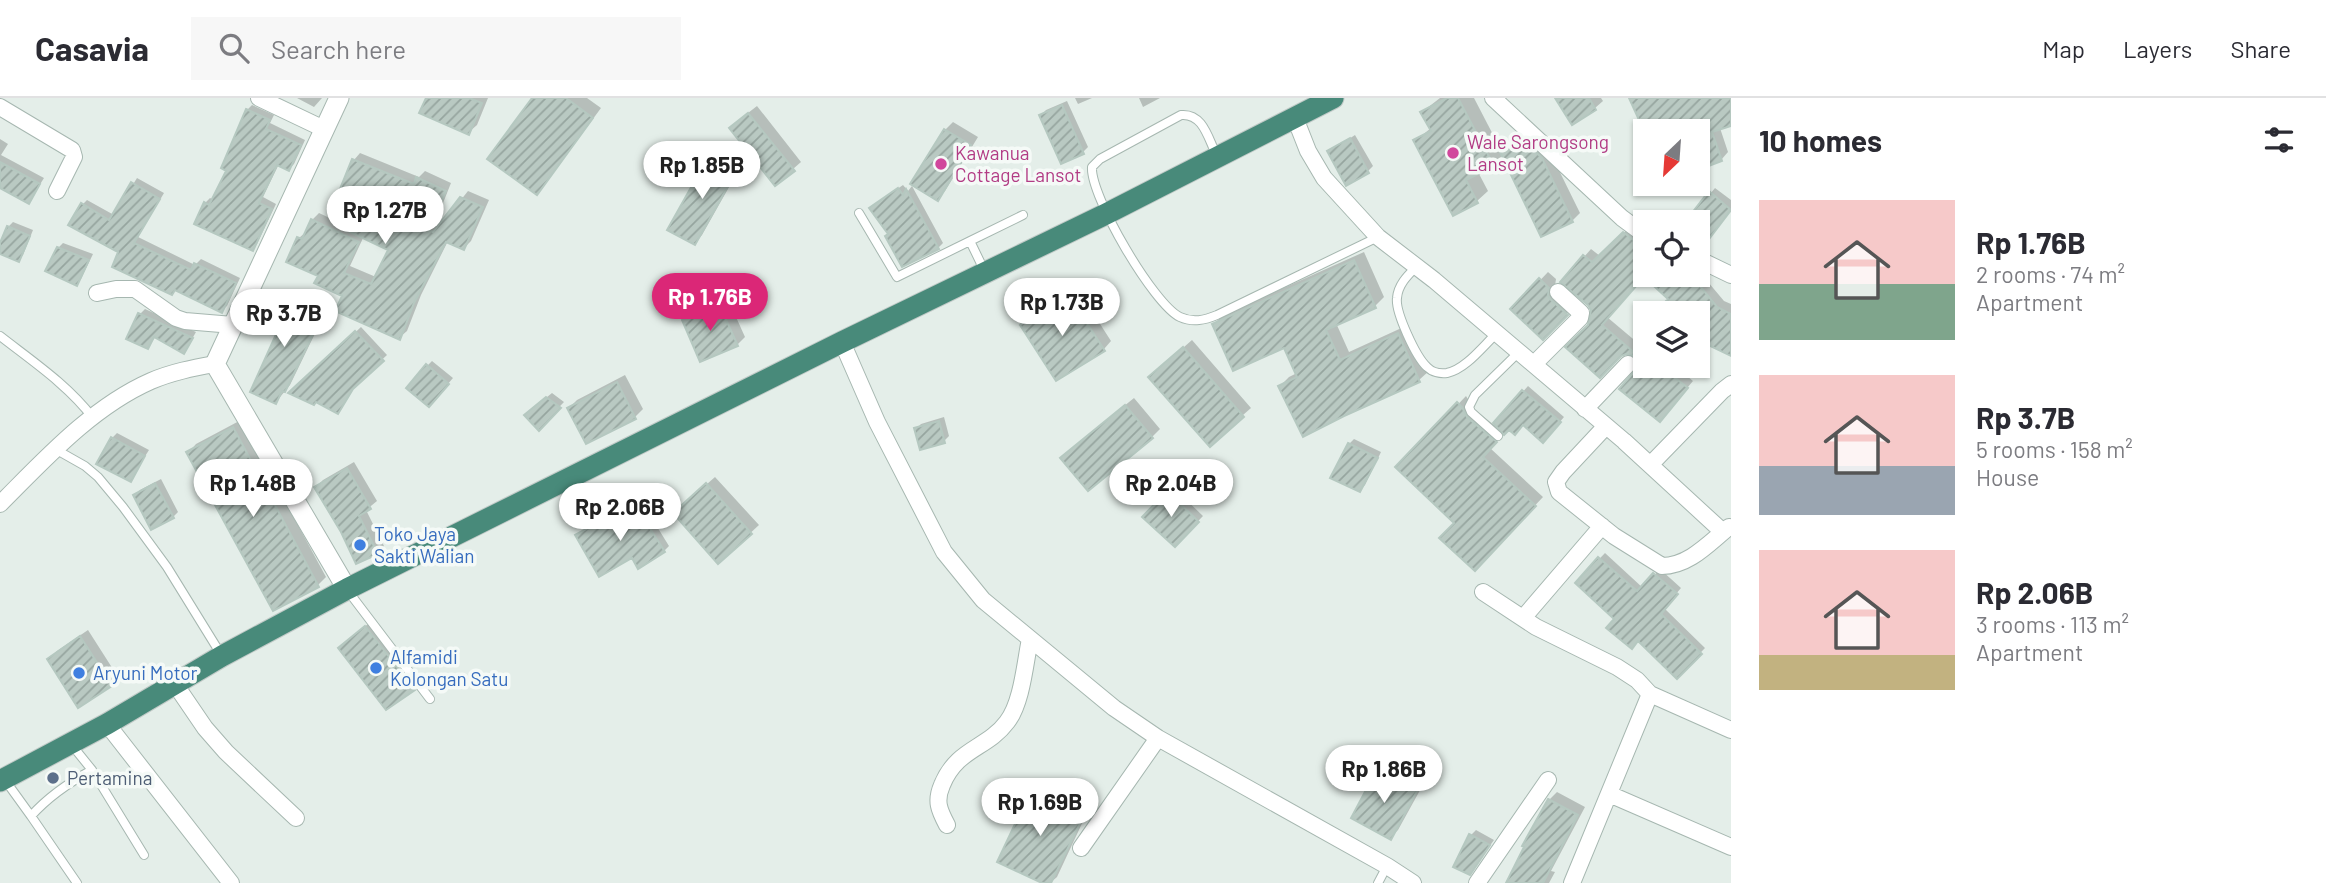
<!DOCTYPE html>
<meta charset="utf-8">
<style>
:root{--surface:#fff;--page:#f7f7f7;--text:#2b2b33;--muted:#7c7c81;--line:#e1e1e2;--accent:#db2777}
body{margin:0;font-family:Barlow,sans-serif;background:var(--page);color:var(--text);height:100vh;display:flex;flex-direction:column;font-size:26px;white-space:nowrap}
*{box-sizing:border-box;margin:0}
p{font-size:23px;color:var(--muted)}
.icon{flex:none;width:38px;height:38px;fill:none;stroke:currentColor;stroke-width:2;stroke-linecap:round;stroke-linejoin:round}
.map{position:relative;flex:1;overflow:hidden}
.side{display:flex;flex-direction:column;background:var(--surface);width:595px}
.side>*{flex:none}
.needle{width:46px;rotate:205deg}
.buttons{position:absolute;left:1633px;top:21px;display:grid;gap:14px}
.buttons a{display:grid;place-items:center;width:77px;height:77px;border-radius:0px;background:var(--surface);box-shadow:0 2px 5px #0004;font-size:35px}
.price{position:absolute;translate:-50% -60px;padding:0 16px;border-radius:24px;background:#fff;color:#222;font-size:23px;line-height:46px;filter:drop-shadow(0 2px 4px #0008)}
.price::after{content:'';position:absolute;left:50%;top:42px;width:21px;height:16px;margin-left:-10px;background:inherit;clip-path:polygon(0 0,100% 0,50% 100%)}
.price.on{background:var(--accent);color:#fff}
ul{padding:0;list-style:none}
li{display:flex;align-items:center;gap:21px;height:175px;padding:0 28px}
li span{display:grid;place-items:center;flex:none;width:196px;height:140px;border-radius:0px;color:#555}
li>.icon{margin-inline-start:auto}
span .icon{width:84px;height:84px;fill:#fffc;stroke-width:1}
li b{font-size:30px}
h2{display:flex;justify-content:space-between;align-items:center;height:84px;padding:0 28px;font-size:30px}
header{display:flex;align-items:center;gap:42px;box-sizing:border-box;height:98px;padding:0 35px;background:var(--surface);border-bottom:2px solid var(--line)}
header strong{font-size:33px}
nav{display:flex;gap:38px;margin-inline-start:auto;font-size:24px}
.search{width:490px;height:63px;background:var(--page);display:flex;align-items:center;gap:18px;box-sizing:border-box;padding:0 24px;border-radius:0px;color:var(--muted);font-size:26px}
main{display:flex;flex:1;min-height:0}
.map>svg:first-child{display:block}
.shadow{fill:#0003;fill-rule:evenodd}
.building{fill:url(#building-hatch);stroke:#b5c8c0;stroke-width:2}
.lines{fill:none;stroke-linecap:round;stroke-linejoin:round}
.service-casing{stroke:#a6b7b0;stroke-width:10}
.minor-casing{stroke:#a6b7b0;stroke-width:18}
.tertiary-casing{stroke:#a6b7b0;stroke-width:21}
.trunk-casing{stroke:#c1cac7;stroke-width:23}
.service{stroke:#fff;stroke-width:8}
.minor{stroke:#fff;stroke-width:16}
.tertiary{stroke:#fff;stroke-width:19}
.trunk{stroke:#488a7a;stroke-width:21}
.hotel-dot{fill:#d1479c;stroke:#f5faf7;stroke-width:2.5}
.shop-dot{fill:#3f7fe0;stroke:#f5faf7;stroke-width:2.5}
.service-dot{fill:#5c6f8a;stroke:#f5faf7;stroke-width:2.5}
.labels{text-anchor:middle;stroke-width:7;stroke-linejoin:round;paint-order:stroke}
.hotel-label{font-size:19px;fill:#b23c85;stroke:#f5faf7;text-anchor:start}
.shop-label{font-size:19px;fill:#366cbe;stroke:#f5faf7;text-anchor:start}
.service-label{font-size:19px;fill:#4e5e75;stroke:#f5faf7;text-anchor:start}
</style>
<header>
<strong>Casavia</strong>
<div class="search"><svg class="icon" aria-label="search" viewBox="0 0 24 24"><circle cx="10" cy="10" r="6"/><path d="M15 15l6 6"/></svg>Search here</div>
<nav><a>Map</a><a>Layers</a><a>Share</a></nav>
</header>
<main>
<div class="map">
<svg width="1731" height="785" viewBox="0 0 1731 785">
<defs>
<pattern id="building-hatch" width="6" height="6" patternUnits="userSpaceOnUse" patternTransform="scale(1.75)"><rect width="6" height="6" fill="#b9c9c2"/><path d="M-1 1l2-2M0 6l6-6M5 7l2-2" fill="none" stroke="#96a59f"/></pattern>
</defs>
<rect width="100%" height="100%" fill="#e4eee9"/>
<path class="shadow" d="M297 0H322L314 9Z
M428 0H488L477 27 469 34Z
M544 0H587L601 10 545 86 537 95Z
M1075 0H1092L1078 6Z
M1139 0H1160L1143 9Z
M1440 0H1474L1501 52 1509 45 1530 34 1549 52 1580 115 1572 123 1503 57 1493 67 1478 74 1488 93 1477 103 1415 43 1431 30 1422 14Z
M1557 0H1601L1603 3 1595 10 1573 25Z
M1631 0H1731V26L1720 30 1728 54 1721 62 1698 70V33H1646Z
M1067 3 1088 49 1083 54 1041 17 1046 12Z
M252 7 274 17 270 25 305 42 294 66 289 71 279 66 263 99 276 106 257 146 252 151 205 105 210 100 214 102 229 72 247 12Z
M757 8 801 64 793 71 739 22Z
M953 24 978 39 945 93 937 100 945 32Z
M1355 37 1373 68 1368 73 1329 54Z
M0 41 8 46 1 57 44 80 29 104 0 79Z
M718 52 742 66 702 137 695 145 670 131 710 60Z
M360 55 419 79 425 73 451 85 435 125 440 128 468 93 489 102 471 143 464 150 448 143 421 197 407 233 400 239 320 177 288 163 299 140 307 133 312 122 319 115 353 131 369 100 354 62ZM364 138 391 152 376 179 350 168Z
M137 80 164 95 138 139 195 167 201 161 240 180 227 208 221 213 121 154 82 107 87 102 114 117Z
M903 87 908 93 912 88 943 145 938 150 890 136 877 105Z
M1715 90 1731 102V111L1708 138 1698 130V124L1688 123Z
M13 124 33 132 23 157 18 162 0 155 8 129Z
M1631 128 1645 138V177H1698V172L1724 203 1731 206V256L1698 240V215H1676L1667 204 1670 201 1644 177 1607 219 1645 251V268H1675L1693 283 1666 315 1636 256 1589 228 1593 217 1590 206 1562 184 1591 151 1600 158Z
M63 145 93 156 81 181 76 186 58 150Z
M1364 154 1384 199 1375 208 1336 225 1349 254 1408 227 1429 273 1419 282 1280 288 1289 279 1297 275 1285 248 1214 226 1223 217Z
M1548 174 1556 181 1555 188 1574 208 1543 239 1513 211Z
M1077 190 1111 243 1104 251 1022 227 1030 219Z
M280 195 324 217 290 287 276 304 280 231 275 200Z
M727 199 745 239 737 247 684 222 692 214Z
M145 211 196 234 188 248 183 253 156 238 148 249 140 216Z
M361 229 387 257 357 285 338 314 316 302 291 295Z
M1192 242 1251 310 1210 346 1159 271Z
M432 263 453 280 434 302 427 268Z
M625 277 643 311 635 319 569 310 577 302Z
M1528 288 1564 319 1548 338 1523 325 1509 330 1490 350 1543 399 1475 471 1456 425 1398 369 1466 298 1474 311 1494 327Z
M552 295 564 304 539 330 531 312Z
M1134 300 1160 331 1152 339 1070 352Z
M944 319 949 338 944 343 916 331 921 326Z
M241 322 326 479 318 487 189 354 196 346Z
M117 335 149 352 130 382 112 340Z
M1354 341 1381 354 1365 387 1360 392 1349 346Z
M354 364 377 403 366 412 384 448 376 455 342 433 316 389 323 382Z
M715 379 759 427 719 464 683 407Z
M161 381 178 414 173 419 135 397 140 392Z
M1173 389 1203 418 1175 447 1145 419Z
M643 406 669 448 664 453 633 458 577 438 602 421 606 428Z
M1605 455 1643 490 1660 471 1681 490 1664 510 1705 550 1677 579 1577 484Z
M373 522 422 583 414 591 348 542Z
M88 532 118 579 110 587 49 561 57 553Z
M1386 665 1424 685 1398 732 1390 740 1379 673Z
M1041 685 1090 708 1087 716 1034 691Z
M1033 692V695L1085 719 1057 779 1050 785H1046L999 763Z
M1557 694 1585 709 1551 773 1555 774 1549 785H1508L1549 702Z
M1476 732 1494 742 1474 770 1471 737Z"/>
<path class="building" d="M426 0H469L482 5 469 37 419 15Z
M532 0H566L593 20 537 97 487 61Z
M1447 0H1458L1494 68 1466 82 1478 105 1453 118 1413 42 1431 33 1420 14Z
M1555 0H1589L1596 12 1572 27Z
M1629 0H1731V28L1712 34 1722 63 1698 72V33H1644Z
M1062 7 1084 56 1061 66 1039 17Z
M246 11 270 22 266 31 301 47 289 73 277 67 259 105 272 111 253 153 194 126 204 104 209 107 226 73 221 70Z
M748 15 795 73 775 88 729 30Z
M944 31 971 47 938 103 910 86Z
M1350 40 1369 75 1346 88 1327 53Z
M1522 41 1542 60 1573 124 1541 139 1499 52Z
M708 59 736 74 695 147 667 132Z
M352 61 414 86 416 79 446 93 429 132 433 134 460 99 483 109 464 152 446 144 414 205 400 242 335 213 342 198 314 185 318 178 286 164 297 139 302 141 311 121 359 144 344 175 371 186 388 152 350 134 366 101 340 91Z
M0 64 40 86 29 106 0 90Z
M131 84 160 101 134 145 191 172 194 165 236 185 222 215 175 192 172 197 112 169 118 154 68 127 81 105 109 122Z
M898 90 903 97 906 91 939 151 902 169 885 138 888 136 869 110Z
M1709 93 1731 112 1709 141 1698 132V124H1685Z
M7 128 30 138 19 164 0 156V145Z
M1623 134 1645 151V177H1691L1717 209 1731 216V258L1698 242V215H1674L1665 204 1668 201 1644 179 1602 227 1645 264V268H1660L1688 290 1660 324 1619 291 1638 269V262L1635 258 1626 256 1621 258 1600 280 1565 249 1588 227 1591 212 1588 207 1560 184 1583 157 1592 164Z
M57 149 89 162 77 188 45 173Z
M1354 162 1376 210 1326 232 1340 262 1398 235 1420 284 1344 318 1303 339 1278 288 1297 279 1284 250 1233 273 1212 226Z
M1539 180 1549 190 1548 197 1550 201 1568 217 1543 242 1510 211Z
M1068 196 1105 253 1056 283 1020 227Z
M274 199 320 222 285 294 282 293 276 306 250 294 278 232 262 224Z
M719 206 738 248 700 264 682 222Z
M138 215 193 240 184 256 154 239 148 251 126 241Z
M355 233 384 263 353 291 338 316 316 304 314 307 288 295Z
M1183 249 1244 319 1210 349 1148 279Z
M426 266 449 286 429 309 406 290Z
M617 284 636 321 586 346 567 310Z
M1522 292 1561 324 1543 345 1523 327 1515 337 1509 332 1504 337 1493 325Z
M546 299 561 310 539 333 524 317Z
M1457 304 1462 309 1467 319 1497 344 1483 359 1536 408 1475 473 1439 440 1454 425 1395 369Z
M1125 307 1153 340 1088 393 1060 360Z
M939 323 945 345 920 352 914 330Z
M233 329 319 489 273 513 186 354Z
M111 339 145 358 131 384 96 366Z
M1348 345 1378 360 1360 394 1330 380Z
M347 370 371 411 359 418 378 456 356 466 341 434 314 389Z
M155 385 174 420 151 432 133 397Z
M706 385 752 436 718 466 673 415Z
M1167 393 1199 424 1175 449 1142 419Z
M637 410 665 454 638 471 632 460 599 479 575 437 597 425 601 432Z
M1598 459 1637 493 1653 475 1678 496 1661 516 1702 556 1677 581 1638 543 1632 551 1606 530 1614 521 1575 485Z
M365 528 415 592 386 612 338 550Z
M80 538 112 588 78 610 47 561Z
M1377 671 1417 693 1391 742 1351 720Z
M1031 692 1084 717 1051 785H1042L997 764Z
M1548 701 1578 717 1543 785H1506L1524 749 1522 748Z
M1469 736 1490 747 1470 777 1453 769Z"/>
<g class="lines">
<g class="service-casing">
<path id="service" d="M1216 56C1208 40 1203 15 1181 17L1100 61 1092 69C1090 98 1154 207 1180 219 1193 225 1205 222 1217 217L1378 139
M859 115 897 179 970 143
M1416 169C1407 178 1398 187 1397 200 1395 214 1416 259 1427 269 1432 274 1440 276 1447 275 1466 271 1483 248 1497 235
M985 174 970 143 1023 117
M0 238C32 263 68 287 93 320
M1498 338 1471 314 1469 309 1475 297 1519 254
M55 351 85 368 98 379 123 409 167 469 222 558
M348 493 430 601
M92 672 144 757
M5 682 31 718C49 698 68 685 92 672L71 646
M31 718 77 785
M1378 785 1387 768"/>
</g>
<g class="minor-casing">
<path id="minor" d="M259 0 324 31
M1493 0 1622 120 1645 137
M0 9 72 52 74 59 57 93
M1295 20 1308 53 1324 80 1378 139 1434 182 1624 343 1723 434
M1698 161 1731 177
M97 195 116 191H135L176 220 185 223 233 227
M842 244 877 324 944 454 983 502 1114 610 1158 640 1387 768 1413 785
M1534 266 1580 220 1581 215 1558 194
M1585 311 1628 266
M1606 328 1563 374 1556 384 1559 394 1614 438 1662 468C1689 468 1709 445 1729 429
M1650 367 1722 293 1731 286
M0 406C45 361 92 309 151 283 172 274 193 270 215 266
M1483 494 1536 529 1617 569 1637 582 1650 596 1731 632
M1523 520 1602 428
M175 586 205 630 226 654 296 720
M107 626 231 785
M1609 696 1731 749
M947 727C939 712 935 703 942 687 957 650 987 651 1007 624 1022 605 1025 565 1030 541
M1081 750 1158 640
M1477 785 1548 682
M1572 785 1650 596"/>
</g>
<g class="tertiary-casing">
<path id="tertiary" d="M339 0 215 266 347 491"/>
</g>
<g class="trunk-casing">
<path id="trunk" d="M0 683 107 626 222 558 347 491 842 244 1106 116 1333 0"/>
</g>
<use href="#service" class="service"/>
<use href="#minor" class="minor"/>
<use href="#tertiary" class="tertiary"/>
<use href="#trunk" class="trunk"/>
</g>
<g class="hotel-dot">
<circle cx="1453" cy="55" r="7"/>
<circle cx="941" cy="66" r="7"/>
</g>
<g class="shop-dot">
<circle cx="360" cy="447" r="7"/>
<circle cx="376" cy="570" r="7"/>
<circle cx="79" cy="575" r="7"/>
</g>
<circle class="service-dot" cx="53" cy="680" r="7"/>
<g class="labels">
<g class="hotel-label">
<text x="1467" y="51">Wale Sarongsong<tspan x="1467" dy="22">Lansot</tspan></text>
<text x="955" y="62">Kawanua<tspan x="955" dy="22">Cottage Lansot</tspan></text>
</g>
<g class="shop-label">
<text x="374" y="443">Toko Jaya<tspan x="374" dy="22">Sakti Walian</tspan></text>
<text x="390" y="566">Alfamidi<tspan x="390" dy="22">Kolongan Satu</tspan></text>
<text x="93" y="582">Aryuni Motor</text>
</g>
<g class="service-label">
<text x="67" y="687">Pertamina</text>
</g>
</g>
</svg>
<div class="buttons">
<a><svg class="needle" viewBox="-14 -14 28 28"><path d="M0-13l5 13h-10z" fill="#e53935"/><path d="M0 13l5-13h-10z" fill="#7c7c81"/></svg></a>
<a><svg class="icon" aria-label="locate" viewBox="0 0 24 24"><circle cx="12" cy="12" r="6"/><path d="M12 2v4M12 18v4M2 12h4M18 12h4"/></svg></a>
<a><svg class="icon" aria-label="layers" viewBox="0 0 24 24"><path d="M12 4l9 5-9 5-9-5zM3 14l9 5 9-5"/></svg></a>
</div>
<b class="price" style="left:702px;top:103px">Rp 1.85B</b>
<b class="price" style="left:385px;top:148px">Rp 1.27B</b>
<b class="price on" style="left:710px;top:235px">Rp 1.76B</b>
<b class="price" style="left:1062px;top:240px">Rp 1.73B</b>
<b class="price" style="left:284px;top:251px">Rp 3.7B</b>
<b class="price" style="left:253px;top:421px">Rp 1.48B</b>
<b class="price" style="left:1171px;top:421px">Rp 2.04B</b>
<b class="price" style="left:620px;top:445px">Rp 2.06B</b>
<b class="price" style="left:1384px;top:707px">Rp 1.86B</b>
<b class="price" style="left:1040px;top:740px">Rp 1.69B</b>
</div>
<section class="side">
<h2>10 homes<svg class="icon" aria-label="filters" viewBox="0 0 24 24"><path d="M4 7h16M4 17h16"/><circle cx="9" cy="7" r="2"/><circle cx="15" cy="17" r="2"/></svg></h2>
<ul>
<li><span style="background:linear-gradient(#f6c9c9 60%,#7fa58c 0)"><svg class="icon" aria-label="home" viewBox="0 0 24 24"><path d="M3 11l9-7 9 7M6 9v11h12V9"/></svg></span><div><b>Rp 1.76B</b><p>2 rooms · 74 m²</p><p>Apartment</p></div></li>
<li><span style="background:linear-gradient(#f6c9c9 65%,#9aa5b1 0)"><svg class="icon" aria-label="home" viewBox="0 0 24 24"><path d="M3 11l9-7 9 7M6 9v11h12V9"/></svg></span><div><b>Rp 3.7B</b><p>5 rooms · 158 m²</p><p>House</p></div></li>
<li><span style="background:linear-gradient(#f6c9c9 75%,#c2b280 0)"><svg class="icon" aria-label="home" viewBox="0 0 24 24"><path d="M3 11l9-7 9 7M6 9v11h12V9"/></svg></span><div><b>Rp 2.06B</b><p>3 rooms · 113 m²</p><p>Apartment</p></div></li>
</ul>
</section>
</main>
